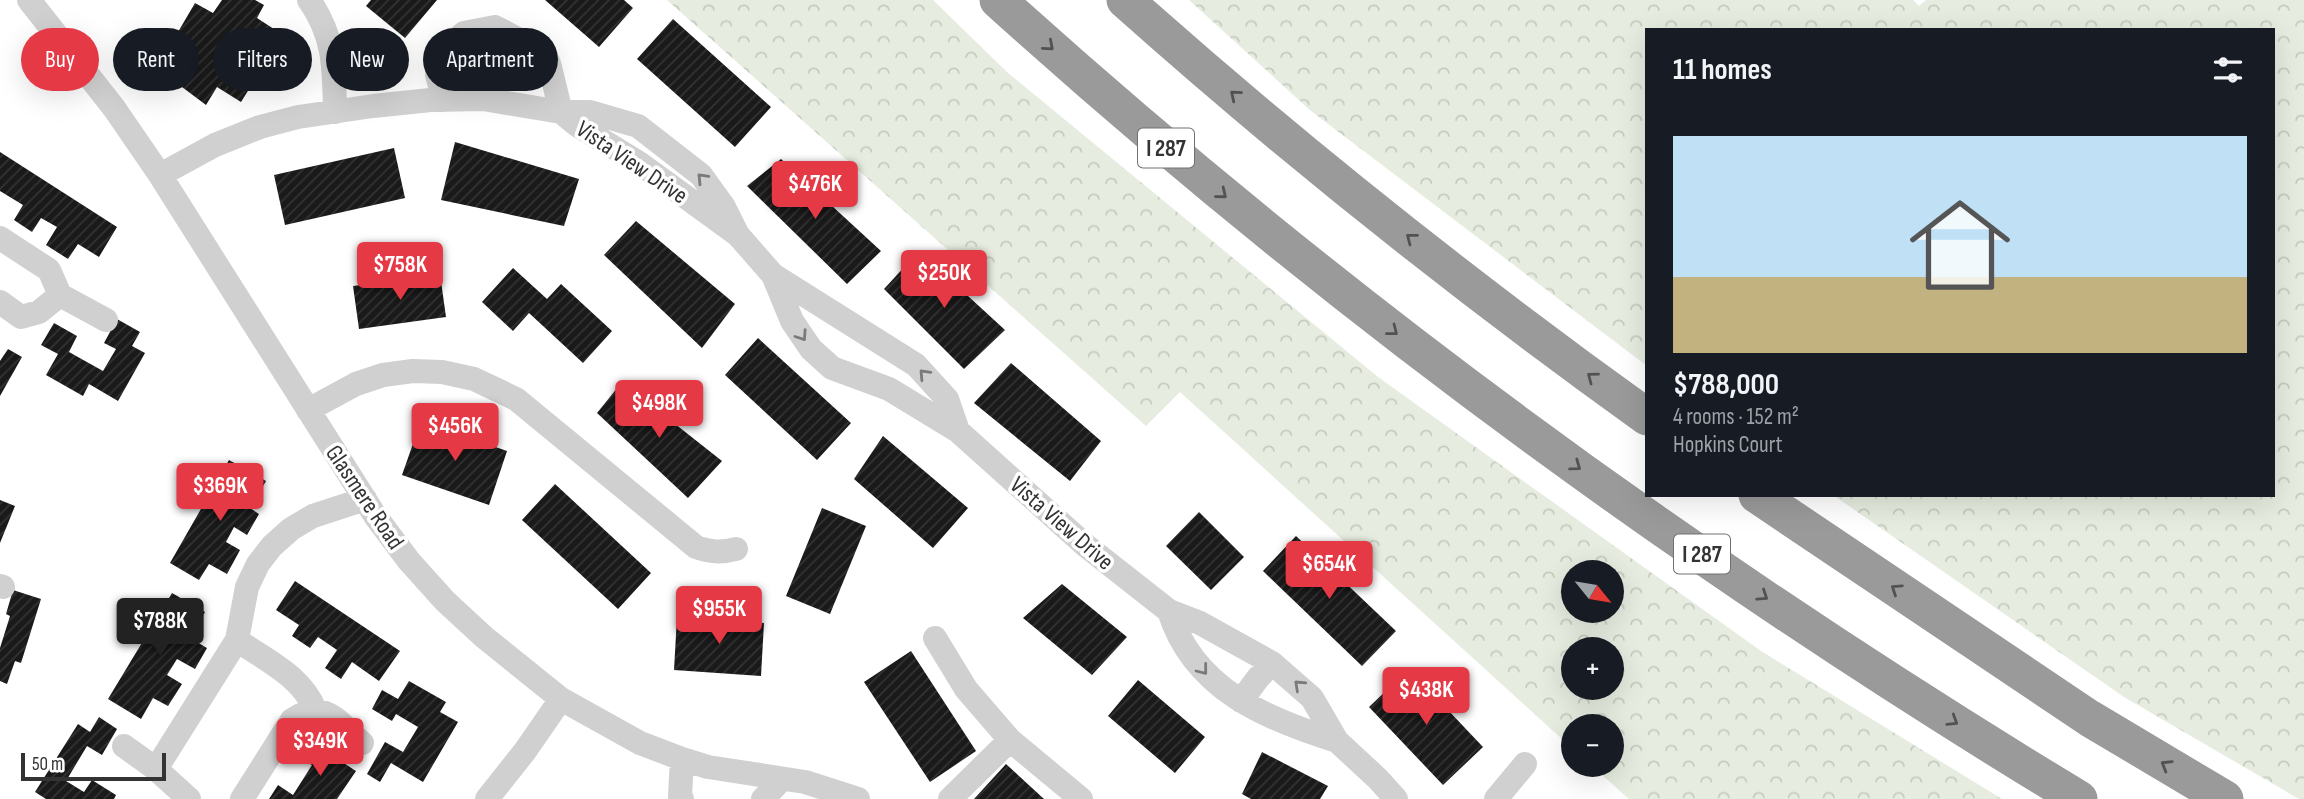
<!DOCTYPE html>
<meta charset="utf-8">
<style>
:root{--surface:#171b24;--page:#242831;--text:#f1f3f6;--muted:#9ea1a6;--line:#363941;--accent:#e63946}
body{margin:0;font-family:"Sofia Sans Condensed",sans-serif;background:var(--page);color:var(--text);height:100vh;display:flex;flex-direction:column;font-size:26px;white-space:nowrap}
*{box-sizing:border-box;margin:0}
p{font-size:23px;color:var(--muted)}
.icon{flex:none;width:38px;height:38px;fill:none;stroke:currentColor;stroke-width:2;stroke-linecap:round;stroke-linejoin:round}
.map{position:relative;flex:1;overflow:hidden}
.sheet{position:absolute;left:1645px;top:28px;width:630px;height:469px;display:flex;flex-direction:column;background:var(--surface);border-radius:0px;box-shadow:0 7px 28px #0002}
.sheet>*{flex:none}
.guide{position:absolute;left:21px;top:28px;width:665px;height:63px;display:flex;gap:14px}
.needle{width:46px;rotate:120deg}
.tools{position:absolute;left:1561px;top:560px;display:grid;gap:14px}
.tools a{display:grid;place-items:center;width:63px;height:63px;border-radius:50%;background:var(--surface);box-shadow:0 7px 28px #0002;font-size:35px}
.scale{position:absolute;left:21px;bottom:18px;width:145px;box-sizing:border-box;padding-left:7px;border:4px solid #333;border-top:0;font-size:19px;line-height:24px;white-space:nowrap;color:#333;-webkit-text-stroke:5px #fff;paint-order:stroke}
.price{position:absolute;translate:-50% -60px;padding:0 16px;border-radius:7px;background:var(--accent);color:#fff;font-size:23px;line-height:46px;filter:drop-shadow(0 2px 4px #0008)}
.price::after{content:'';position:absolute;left:50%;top:42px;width:21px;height:16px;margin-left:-10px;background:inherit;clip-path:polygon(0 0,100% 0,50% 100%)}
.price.active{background:#222;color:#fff}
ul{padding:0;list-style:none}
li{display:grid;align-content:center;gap:14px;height:371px;padding:0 28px}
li+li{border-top:2px solid var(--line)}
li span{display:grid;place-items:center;height:217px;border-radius:0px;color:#555}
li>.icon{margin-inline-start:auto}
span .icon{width:126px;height:126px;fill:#fffc;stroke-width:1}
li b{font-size:30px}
h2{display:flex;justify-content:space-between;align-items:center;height:84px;padding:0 28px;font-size:30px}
.chip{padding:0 24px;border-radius:32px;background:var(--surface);box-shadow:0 7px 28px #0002;font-size:24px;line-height:63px}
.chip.active{background:var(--accent);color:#fff}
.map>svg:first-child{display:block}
.forest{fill:url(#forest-crowns);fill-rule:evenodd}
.building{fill:url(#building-hatch)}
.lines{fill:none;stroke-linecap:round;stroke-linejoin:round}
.minor{stroke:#d0d0d0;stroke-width:24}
.highway{stroke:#9a9a9a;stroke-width:37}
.oneway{stroke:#525252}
.oneway2{stroke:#7a7a7a}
.labels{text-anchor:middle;stroke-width:7;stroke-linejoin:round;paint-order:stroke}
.shield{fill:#fff;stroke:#707070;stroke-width:2}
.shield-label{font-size:23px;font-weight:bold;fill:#333}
.street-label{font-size:24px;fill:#333;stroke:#fff}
</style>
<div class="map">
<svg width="2304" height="799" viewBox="0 0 2304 799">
<defs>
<pattern id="forest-crowns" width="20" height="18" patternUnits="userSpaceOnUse" patternTransform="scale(1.75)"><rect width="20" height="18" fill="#e6ecdf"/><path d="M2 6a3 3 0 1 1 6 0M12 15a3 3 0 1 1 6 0" fill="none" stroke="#c6cbc0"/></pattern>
<pattern id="building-hatch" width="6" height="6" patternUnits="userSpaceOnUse" patternTransform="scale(1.75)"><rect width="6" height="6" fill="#1a1a1a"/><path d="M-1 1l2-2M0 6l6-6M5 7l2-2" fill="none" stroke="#333"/></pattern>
</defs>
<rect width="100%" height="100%" fill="#fff"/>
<path class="forest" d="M667 0H933L1008 73 1378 377 1761 651 2002 799H1629L1591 765H1612V726H1573V749L1180 392 1146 426ZM1573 572H1612V611H1573ZM1573 649H1612V688H1573Z
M1189 0H1913L1919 6 1926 0H2304V799H2299L2124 697 1833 495H2273V30H1647V366L1311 111Z"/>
<path class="building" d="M222 0H255L264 5 257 18 283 35 241 102 217 87 206 105 174 81 187 54 171 44 195 3 213 13Z
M371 0H437L405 38 366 6Z
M545 0H624L633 8 599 47Z
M673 19 771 107 735 147 637 59Z
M455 142 579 179 564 226 441 200Z
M394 148 405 198 285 225 274 175Z
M0 152 117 227 99 257 78 244 68 259 46 245 57 227 41 218 32 232 14 220 23 205 0 191Z
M781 159 881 251 847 284 747 186Z
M636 221 735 304 702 348 604 255Z
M919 251 1005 330 964 369 884 289Z
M513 268 547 299 561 284 612 331 583 363 529 313 513 331 482 302Z
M440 274 446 317 359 329 353 286Z
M117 319 140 332 132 346 145 353 118 401 89 384 83 396 46 375 58 354 41 345 54 323 77 336 69 352 103 371 116 349 104 343Z
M758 338 851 423 817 460 725 375Z
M8 349 22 357 0 396V361Z
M1011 363 1101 441 1070 481 974 403Z
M622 382 722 461 688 498 597 413Z
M421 421 507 451 489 505 402 475Z
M883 436 968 508 933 548 854 479Z
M229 460 266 481 250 508 259 514 247 535 234 527 226 542 240 550 227 574 209 564 199 580 170 563Z
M555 484 651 573 618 609 522 520Z
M0 500 15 506 0 543Z
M822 508 866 526 830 614 786 596Z
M1199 512 1244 557 1211 590 1166 546Z
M1296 536 1396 631 1362 666 1263 571Z
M295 581 400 651 379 681 352 662 341 679 325 668 337 650 318 637 310 648 292 636 299 625 276 610Z
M1062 584 1127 637 1092 675 1023 618Z
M13 590 41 599 21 663 15 661 7 684 0 681V648L10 616 6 614Z
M172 593 205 612 190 638 207 648 195 669 177 659 167 675 182 684 168 706 153 698 141 719 108 699Z
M677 617 764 623 761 676 674 670Z
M911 651 976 751 930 782 864 682Z
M1409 669 1483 747 1443 785 1369 707Z
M1138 680 1205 737 1175 773 1108 716Z
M409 681 446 702 440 712 458 722 423 782 391 763 380 782 367 774 385 742 403 752 418 727 396 714 392 721 372 709 382 690 398 699Z
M99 717 117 729 102 755 87 746 66 781 84 792 92 780 116 795 114 799H46L35 792 78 724 90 732Z
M313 743 356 771 337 799H269L278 785 293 795 312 765 302 759Z
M1262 752 1328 786 1320 799H1251L1242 794Z
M1006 764 1044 799H974Z"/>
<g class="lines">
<path class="minor" d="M29 0 114 108 160 175 376 517 409 561 445 601 484 637 561 699 640 743 682 759 708 767 805 782 858 799
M309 0C335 37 334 68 335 112
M444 100 437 75 443 51 464 33 495 27 514 37 549 63 561 112
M561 112 577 125 639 163 738 235 773 275 916 365 947 399 958 431
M160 175 215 145 260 127 298 117 373 106 431 100 483 99 561 112H590L638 126 701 175 724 207 738 235
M0 238 49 270 60 295 39 312 21 317 0 302
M773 275 792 321 811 349 832 368 889 389 958 431 1085 545 1169 611 1200 623 1272 663 1312 698 1337 741 1378 779 1396 799
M60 295 106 320
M308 410 356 384 383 375 413 371 442 372 474 379 516 399 696 547C710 552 721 553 736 549
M0 586 3 587
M1169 611C1193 689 1266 719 1337 741
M935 638 966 689 1010 740 1081 799
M237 640C265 660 302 676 315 710
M1241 701 1258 678 1272 663
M124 746 156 769 189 799
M156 769 237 640 247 587 258 564 272 546 291 529 313 516 365 499
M242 799 292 720C325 698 338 722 362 743
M487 799 525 751 561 699
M682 799 680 796 682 759
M763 799 782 779
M950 799 1010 740
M1496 799 1525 764"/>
<path class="highway" d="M998 0C1331 301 1695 567 2079 799
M1125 0C1291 148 1466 287 1647 417
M1757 495 2089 718 2225 799"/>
</g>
<defs><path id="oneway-chevron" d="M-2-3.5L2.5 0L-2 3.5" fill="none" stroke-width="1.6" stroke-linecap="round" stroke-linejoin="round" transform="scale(1.75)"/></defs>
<g class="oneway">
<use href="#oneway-chevron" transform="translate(1049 46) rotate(41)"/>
<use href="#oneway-chevron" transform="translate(1235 95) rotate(-140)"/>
<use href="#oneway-chevron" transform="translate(1222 194) rotate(39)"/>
<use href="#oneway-chevron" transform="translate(1411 238) rotate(-142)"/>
<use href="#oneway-chevron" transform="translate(1393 331) rotate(38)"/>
<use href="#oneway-chevron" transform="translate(1592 377) rotate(-143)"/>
<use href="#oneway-chevron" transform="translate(1576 466) rotate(36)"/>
<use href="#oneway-chevron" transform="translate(1896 589) rotate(-146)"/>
<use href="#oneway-chevron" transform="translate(1763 596) rotate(34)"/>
<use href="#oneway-chevron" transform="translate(1953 721) rotate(32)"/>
<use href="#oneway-chevron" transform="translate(2166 765) rotate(-149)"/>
</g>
<g class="oneway2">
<use href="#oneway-chevron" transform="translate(702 178) rotate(-134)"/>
<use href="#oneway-chevron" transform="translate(802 336) rotate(56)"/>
<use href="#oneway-chevron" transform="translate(924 374) rotate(-133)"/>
<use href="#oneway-chevron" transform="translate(1203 670) rotate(52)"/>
<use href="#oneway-chevron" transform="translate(1299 685) rotate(-137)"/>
</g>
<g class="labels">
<g class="shield">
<rect x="1138" y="128.5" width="56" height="39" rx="5"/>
<rect x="1674" y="534.5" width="56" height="39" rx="5"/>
</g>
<g class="shield-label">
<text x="1166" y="156">I 287</text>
<text x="1702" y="562">I 287</text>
</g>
<g class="street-label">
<text transform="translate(632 162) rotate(34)" y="8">Vista View Drive</text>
<text transform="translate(365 497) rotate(56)" y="8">Glasmere Road</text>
<text transform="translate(1062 523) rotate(41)" y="8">Vista View Drive</text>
</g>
</g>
</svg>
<div class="tools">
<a><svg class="needle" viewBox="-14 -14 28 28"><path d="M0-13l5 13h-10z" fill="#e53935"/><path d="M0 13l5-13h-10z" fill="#9ea1a6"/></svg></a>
<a>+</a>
<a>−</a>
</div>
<div class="scale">50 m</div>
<b class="price" style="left:815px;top:221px">$476K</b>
<b class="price" style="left:400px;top:302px">$758K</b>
<b class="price" style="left:944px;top:310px">$250K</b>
<b class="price" style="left:659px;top:440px">$498K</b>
<b class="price" style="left:455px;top:463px">$456K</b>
<b class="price" style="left:220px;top:523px">$369K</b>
<b class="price" style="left:1329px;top:601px">$654K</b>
<b class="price" style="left:719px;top:646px">$955K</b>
<b class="price active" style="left:160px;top:658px">$788K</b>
<b class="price" style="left:1426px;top:727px">$438K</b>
<b class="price" style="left:320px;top:778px">$349K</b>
<div class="guide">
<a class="chip active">Buy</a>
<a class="chip">Rent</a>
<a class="chip">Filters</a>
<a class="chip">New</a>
<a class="chip">Apartment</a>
</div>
<section class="sheet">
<h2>11 homes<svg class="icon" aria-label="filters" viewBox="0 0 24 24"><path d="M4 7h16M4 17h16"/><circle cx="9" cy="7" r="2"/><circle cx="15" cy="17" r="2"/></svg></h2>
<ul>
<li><span style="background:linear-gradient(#bfe0f5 65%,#c2b280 0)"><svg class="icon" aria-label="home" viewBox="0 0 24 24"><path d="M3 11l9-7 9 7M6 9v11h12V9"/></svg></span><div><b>$788,000</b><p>4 rooms · 152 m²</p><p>Hopkins Court</p></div></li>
</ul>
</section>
</div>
